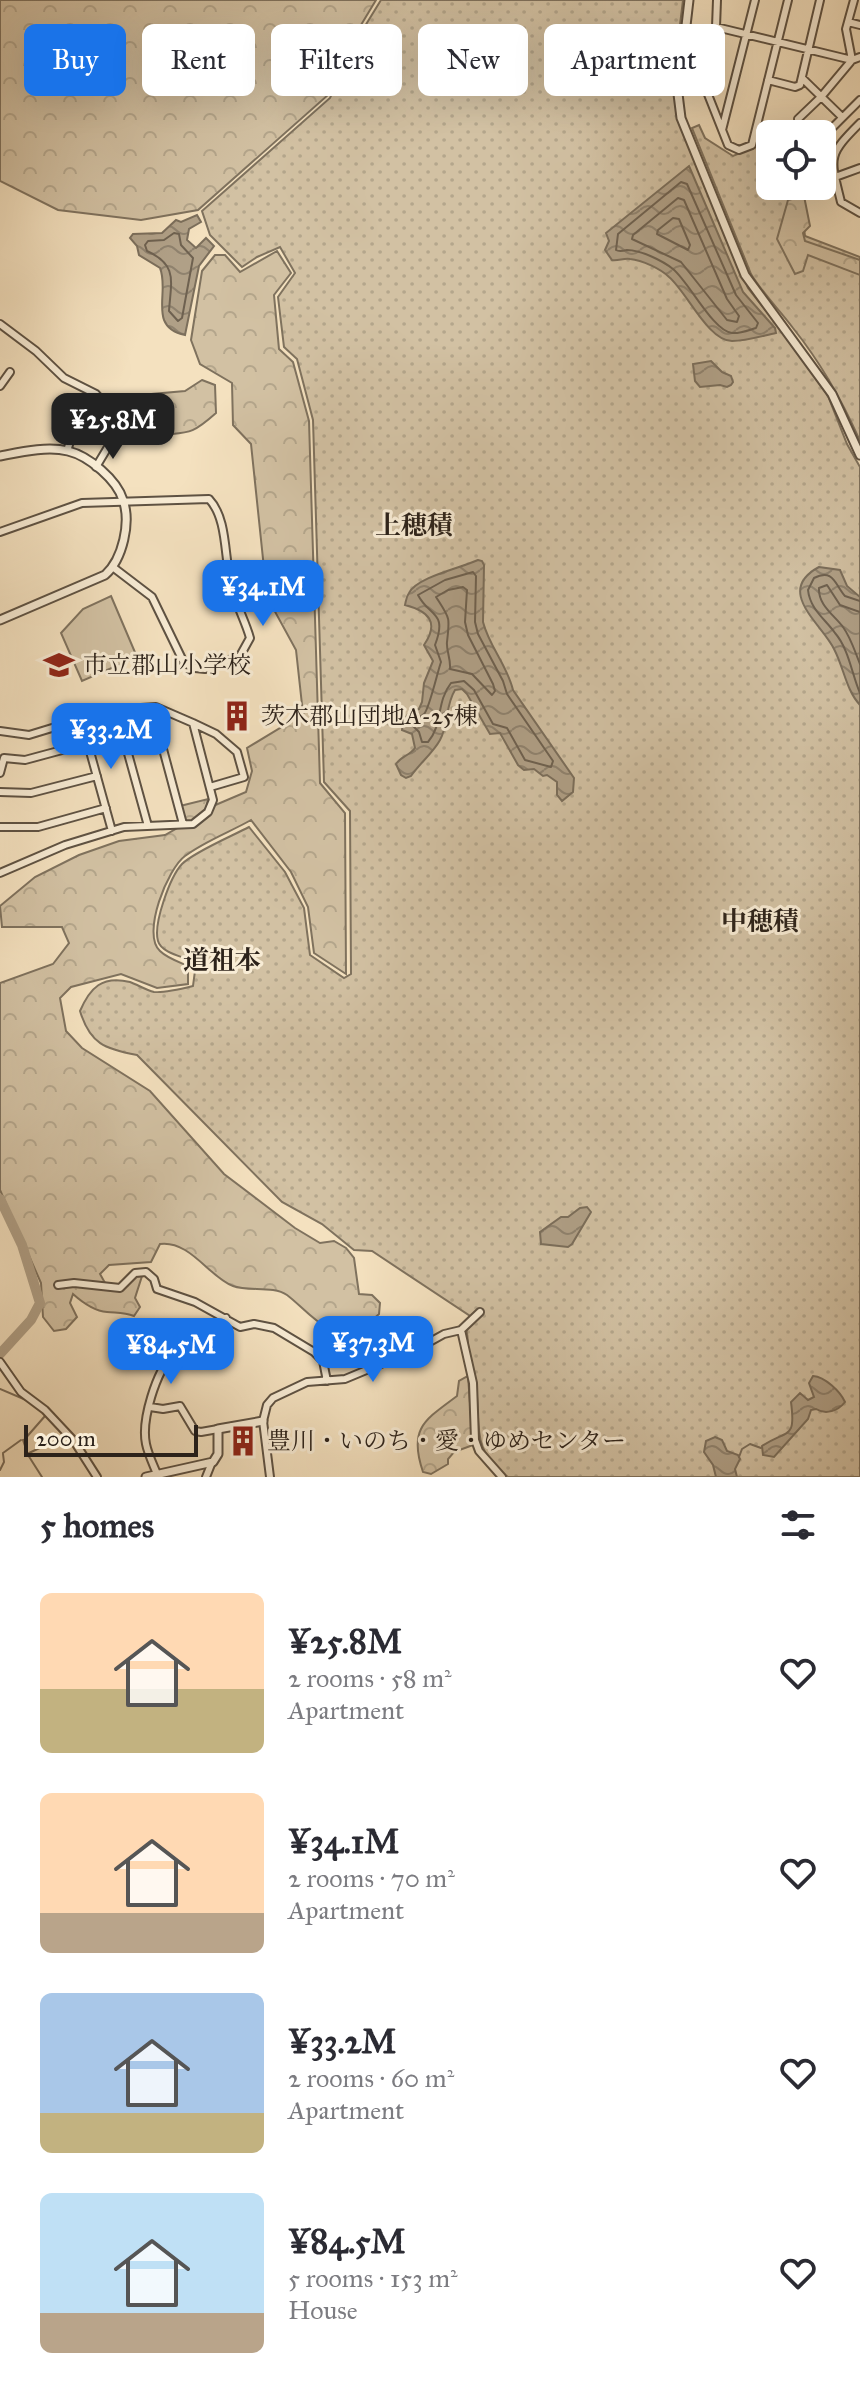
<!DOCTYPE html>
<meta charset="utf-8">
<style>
:root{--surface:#fff;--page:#f7f7f7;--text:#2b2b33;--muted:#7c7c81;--accent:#1a73e8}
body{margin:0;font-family:"IM FELL Great Primer","Noto Serif JP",serif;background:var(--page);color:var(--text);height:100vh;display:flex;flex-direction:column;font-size:30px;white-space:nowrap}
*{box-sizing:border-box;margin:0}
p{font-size:26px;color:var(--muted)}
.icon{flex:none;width:44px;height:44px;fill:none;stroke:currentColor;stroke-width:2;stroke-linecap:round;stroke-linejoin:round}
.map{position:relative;height:1477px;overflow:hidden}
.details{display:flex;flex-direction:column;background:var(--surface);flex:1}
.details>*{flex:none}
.hud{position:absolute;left:24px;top:24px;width:812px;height:72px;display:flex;gap:16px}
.controls{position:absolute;left:756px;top:120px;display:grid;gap:16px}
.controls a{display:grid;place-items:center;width:80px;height:80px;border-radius:12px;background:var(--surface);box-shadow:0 8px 32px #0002;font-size:40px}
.scale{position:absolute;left:24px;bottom:20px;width:174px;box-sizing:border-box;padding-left:8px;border:4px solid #2c221a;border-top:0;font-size:22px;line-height:28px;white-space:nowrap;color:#2c221a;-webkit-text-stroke:6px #f8ecd5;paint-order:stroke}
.price{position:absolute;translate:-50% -68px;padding:0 18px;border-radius:16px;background:var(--accent);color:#fff;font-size:26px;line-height:52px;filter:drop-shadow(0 2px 4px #0008)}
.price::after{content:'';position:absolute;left:50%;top:48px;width:24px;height:18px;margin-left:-12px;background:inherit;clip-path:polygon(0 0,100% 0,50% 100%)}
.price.current{background:#222;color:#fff}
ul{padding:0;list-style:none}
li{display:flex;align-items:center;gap:24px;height:200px;padding:0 40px}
li span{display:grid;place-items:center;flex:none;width:224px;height:160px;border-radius:12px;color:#555}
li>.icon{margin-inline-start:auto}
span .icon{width:96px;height:96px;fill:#fffc;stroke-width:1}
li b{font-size:34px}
h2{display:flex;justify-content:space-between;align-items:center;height:96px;padding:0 40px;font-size:34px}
.pill{padding:0 28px;border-radius:12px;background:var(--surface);box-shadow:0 8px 32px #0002;font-size:28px;line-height:72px}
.pill.current{background:var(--accent);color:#fff}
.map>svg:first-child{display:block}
.grass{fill:url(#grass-dots);stroke:#7f725e;stroke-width:2}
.forest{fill:url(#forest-crowns);stroke:#7f725e;stroke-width:2}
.pitch{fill:#d2c1a3;stroke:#7f725e;stroke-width:2}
.water{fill:url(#water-waves);stroke:#7b6e5b;stroke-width:2}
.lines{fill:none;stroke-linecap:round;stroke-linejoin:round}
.shore{stroke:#6e6150;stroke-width:2}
.stream{stroke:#7b6e5b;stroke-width:2}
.river{stroke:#b0a087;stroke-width:10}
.minor-casing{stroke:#5e5243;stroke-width:10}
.tertiary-casing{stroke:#5e5243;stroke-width:11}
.minor{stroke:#f8ecd5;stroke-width:6}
.tertiary{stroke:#f8ecd5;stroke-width:7}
.labels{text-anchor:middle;stroke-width:6;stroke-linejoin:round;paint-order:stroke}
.poi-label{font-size:24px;fill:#2c221a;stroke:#f8ecd5;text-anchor:start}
.neighbourhood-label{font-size:26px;font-weight:bold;fill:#2c221a;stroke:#f8ecd5}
</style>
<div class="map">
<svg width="860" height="1477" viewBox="0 0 860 1477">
<defs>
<pattern id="grass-dots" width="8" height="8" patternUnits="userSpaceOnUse" patternTransform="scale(2)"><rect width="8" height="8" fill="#d2c1a3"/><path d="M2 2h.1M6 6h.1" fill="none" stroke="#b4a68c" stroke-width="1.8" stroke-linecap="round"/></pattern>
<pattern id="forest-crowns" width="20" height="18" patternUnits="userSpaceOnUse" patternTransform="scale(2)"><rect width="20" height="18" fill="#d2c1a3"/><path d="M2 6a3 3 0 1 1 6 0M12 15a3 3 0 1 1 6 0" fill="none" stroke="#b4a68c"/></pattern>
<pattern id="water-waves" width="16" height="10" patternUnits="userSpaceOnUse" patternTransform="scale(2)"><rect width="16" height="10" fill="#b0a087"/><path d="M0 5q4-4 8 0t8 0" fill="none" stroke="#8f826e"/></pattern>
</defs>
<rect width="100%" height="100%" fill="#f4e1bf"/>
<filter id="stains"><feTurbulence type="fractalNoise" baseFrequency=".0025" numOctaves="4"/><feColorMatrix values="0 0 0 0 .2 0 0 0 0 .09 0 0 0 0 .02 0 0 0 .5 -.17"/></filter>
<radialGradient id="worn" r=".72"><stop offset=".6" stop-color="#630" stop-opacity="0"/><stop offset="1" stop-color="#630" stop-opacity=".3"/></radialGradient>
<path class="grass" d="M381 0H683C678 46 668 90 685 135L748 288 799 353 828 396 847 444 860 467V1477H508C470 1450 481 1426 476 1385 474 1375 470 1364 469 1354 467 1343 469 1333 464 1322L470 1316 372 1251 354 1250 322 1224 282 1202 137 1055C105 1049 90 1044 80 1011 90 988 102 975 130 982 138 985 146 990 154 992 165 993 181 989 193 986L195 971 190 960C180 956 161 952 158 941 153 924 170 877 182 864 194 852 232 836 249 827L285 872 304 908 310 955 344 978 351 974 350 811 324 782 313 420 297 359 284 347 278 297 295 273 280 247 257 257 242 267 210 235 202 211 330 98 362 31Z
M699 125 705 138 733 156 753 148 764 127 775 134H770V186H799L805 236 860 257V441C842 400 821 363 793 328 779 309 763 294 751 274L692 128Z"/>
<path class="forest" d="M0 0H376L358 30 328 95 198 210 141 220 58 210 0 181Z
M804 196 810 226 803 233 805 241 860 260V275L808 255 803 271 795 274 777 239 788 200Z
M277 251 291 273 274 295 279 349 293 362 309 421 320 783 345 813 346 974 314 953 308 907 291 872 251 820C230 832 205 841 185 856 168 868 141 934 160 951 167 958 179 962 188 966V984L157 988 121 974 71 987 60 998 66 1031 82 1048 150 1091 224 1174 295 1228 320 1243 334 1241 346 1248 354 1258 359 1294 372 1295 380 1303 379 1314C373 1319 367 1327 360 1330 332 1345 306 1309 287 1295 273 1285 249 1292 233 1286 210 1278 190 1240 160 1244L151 1262 109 1265 100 1274 109 1290 119 1291 129 1277 142 1276 135 1298 140 1307 134 1316C124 1312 117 1313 107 1312 94 1311 83 1303 73 1294L70 1303 77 1317 66 1329 54 1331 43 1317 41 1283 0 1190V983L53 964 69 943 62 927H2L0 906 35 877 79 855 119 841 165 835 186 823 180 806 208 799 206 809 246 792 252 771 247 748 303 714 296 650 267 597 251 444 233 425 232 383 200 364 191 340 202 271 215 255H225L240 272Z
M202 380 215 385 216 413C188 438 188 431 152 436L148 434 152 394 185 391Z
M468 1376 473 1445 454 1452 448 1459V1464L431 1474 423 1472C408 1428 425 1420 457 1396L459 1381Z"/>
<path class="pitch" d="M111 596 137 657 82 681 61 633 83 609Z"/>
<path class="water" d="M689 166 743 292 775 328 776 333C762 336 746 341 732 341 708 341 687 292 669 277 661 269 642 260 630 259 624 258 618 261 612 260L605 250 609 241 606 233Z
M197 215 201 222 189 229 187 240 196 248 206 238 214 246 199 266 185 335C147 327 170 292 160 268L139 255 137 246 130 238 133 234 162 233 176 220 181 222Z
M711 361 722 372 731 376 733 382 731 385 727 387 720 385 700 387 695 381 693 364Z
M478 560 482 561 484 565 483 622C489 646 507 665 513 690L574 778 573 792 562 801 557 795V782L547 775 543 776 534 769 524 770 518 765 500 733 490 734 467 694 462 689 455 690C445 706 449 724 440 740 433 753 419 764 411 776L406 778 401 775 396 764C401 756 409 756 415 748L412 734 402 730 403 720 412 710 419 709 422 702 424 683 433 661 424 645C440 622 428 611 405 605 406 601 406 597 409 593 417 577 461 568 478 560Z
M819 567 840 570 847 586 860 597V705C846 690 844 668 834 649 822 624 774 591 819 567Z
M587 1207 591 1212 572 1244 568 1247 541 1244 540 1232 561 1217H568L580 1208Z
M813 1376C825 1377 840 1391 845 1402 838 1411 826 1415 816 1409L811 1410 808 1419 774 1457 763 1455 762 1446C788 1429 796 1440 791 1402L800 1393 808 1400 814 1397 809 1383Z
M715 1437 722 1440 727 1451 738 1455 740 1459 735 1469 737 1477H716L713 1465 704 1452 706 1441Z"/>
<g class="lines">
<path class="shore" d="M681 182 687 184 736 295 758 323 756 328C749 330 739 334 732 333 713 331 689 282 673 269 663 261 641 250 627 250 623 251 619 252 616 250L618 234Z
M678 198 684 200 727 299 739 316 737 322 727 320 681 262 632 239 633 235Z
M673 218 679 219 690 245 688 250 657 234 658 230Z
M174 233 179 234 181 245 193 258 182 318 178 321 169 311C171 281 178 265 147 251L145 245 148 241 164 240Z
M473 572 476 576 475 622 478 634 503 681 507 694 553 761 551 767 525 760 507 728 493 724 474 690 464 681 451 683C436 702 443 725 428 742H422L419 732 412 725 413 721C416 718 421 717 424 714 429 710 438 670 441 662L435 645C448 611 429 617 418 595L445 580Z
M463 587 467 590 465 622 468 635 493 684 495 691 492 695 472 674 450 669C451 659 446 650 447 642 450 616 450 619 436 597L448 590Z
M860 601 845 596C835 585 834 568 814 578L808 590C810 609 825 619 835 633 849 649 852 675 860 693
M860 612 840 605 827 585 819 588C818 605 834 615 843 627 851 638 855 652 860 664"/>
<path class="stream" d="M0 1389 26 1400
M23 1440 28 1455 42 1477
M24 1440 45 1416
M3 1453 21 1440
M29 1453 65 1436
M739 1457 742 1449 750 1444 761 1448
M0 1470 4 1462 3 1454"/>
<path class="river" d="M0 1199 22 1245 40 1303 31 1320 0 1354"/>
<g class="minor-casing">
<path id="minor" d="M717 0 716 27 705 80 707 92 728 145 739 150 752 145 788 0
M848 22 860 25
M716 27 852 60 860 57
M802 78 842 117
M768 80 795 87 800 85 820 0
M798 119 821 97 852 60 846 29 854 0
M860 123C827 156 830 157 841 202L860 213
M722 130 755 0
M822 138 860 100
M822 178 838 176 860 168
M0 324 36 351 64 378 96 394 116 416 114 437 96 467
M0 386 10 372
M67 451 78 416
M0 532 82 503 209 499C228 519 224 558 231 584 235 603 245 620 250 638L240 656 205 669 195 668 184 663 152 597 114 568
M152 708 183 824
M116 710 148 826
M81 719 112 831
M193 723 216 734 237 752 244 777 210 787
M0 731 29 735 111 710 156 707 193 723 213 800 208 812 193 824 124 827 65 845 0 873
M0 773 4 758 25 760 88 743
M0 792 31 793 97 776
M0 827H38L106 808
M58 1285 74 1283 120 1288 135 1273 146 1272 154 1279 157 1289 195 1302 240 1327 254 1324 274 1328 314 1352 323 1361 327 1381
M461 1330 473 1383 475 1440 479 1451 502 1477
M0 1362 21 1392 45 1410 74 1441 97 1477
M150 1407 163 1409 180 1406 195 1431 201 1432 218 1429
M157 1474C153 1464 148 1454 146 1444 141 1420 156 1372 173 1354L226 1318
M206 1477 212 1462
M270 1477 263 1421 267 1405 273 1398 307 1382 345 1379 417 1349 444 1334 461 1330 480 1312"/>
</g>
<g class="tertiary-casing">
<path id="tertiary" d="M689 0 678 94 681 118 745 275 832 394 860 455
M0 456C21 452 47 446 68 451 89 456 117 480 123 500 131 522 123 559 105 575L0 620
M146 1477 213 1462 218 1454V1429L263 1421"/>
</g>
<use href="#minor" class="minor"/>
<use href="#tertiary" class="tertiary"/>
</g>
<defs>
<g id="school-bare" transform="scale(2.4)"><path d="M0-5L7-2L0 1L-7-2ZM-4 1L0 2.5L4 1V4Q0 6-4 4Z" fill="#8f2418" stroke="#f8ecd5" stroke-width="2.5" paint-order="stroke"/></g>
<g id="building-bare" transform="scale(2.4)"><path d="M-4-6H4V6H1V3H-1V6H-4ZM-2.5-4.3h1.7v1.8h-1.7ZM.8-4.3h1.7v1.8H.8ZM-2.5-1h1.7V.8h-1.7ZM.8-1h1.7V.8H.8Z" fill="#8f2418" stroke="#f8ecd5" stroke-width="2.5" paint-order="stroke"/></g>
</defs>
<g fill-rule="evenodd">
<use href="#school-bare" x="59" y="665"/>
<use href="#building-bare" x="237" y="716"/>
<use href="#building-bare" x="243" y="1441"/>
</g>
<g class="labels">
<g class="poi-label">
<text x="83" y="673">市立郡山小学校</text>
<text x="261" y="724">茨木郡山団地A-25棟</text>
<text x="267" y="1449">豊川・いのち・愛・ゆめセンター</text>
</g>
<g class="neighbourhood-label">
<text x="414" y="534">上穂積</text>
<text x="760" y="930">中穂積</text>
<text x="222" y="969">道祖本</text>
</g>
</g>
<rect width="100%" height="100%" filter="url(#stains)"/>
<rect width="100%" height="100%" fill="url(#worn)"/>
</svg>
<div class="controls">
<a><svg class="icon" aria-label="locate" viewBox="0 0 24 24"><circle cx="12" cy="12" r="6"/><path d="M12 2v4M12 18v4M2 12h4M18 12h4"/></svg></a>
</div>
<div class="scale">200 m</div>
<b class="price current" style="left:113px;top:461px">¥25.8M</b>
<b class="price" style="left:263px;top:628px">¥34.1M</b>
<b class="price" style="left:111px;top:771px">¥33.2M</b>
<b class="price" style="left:373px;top:1384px">¥37.3M</b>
<b class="price" style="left:171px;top:1386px">¥84.5M</b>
<div class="hud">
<a class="pill current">Buy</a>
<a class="pill">Rent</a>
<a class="pill">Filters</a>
<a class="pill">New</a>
<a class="pill">Apartment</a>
</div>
</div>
<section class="details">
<h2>5 homes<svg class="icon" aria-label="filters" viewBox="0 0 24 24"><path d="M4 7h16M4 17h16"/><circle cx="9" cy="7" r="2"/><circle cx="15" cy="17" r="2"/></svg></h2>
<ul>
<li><span style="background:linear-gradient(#ffd9b3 60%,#c2b280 0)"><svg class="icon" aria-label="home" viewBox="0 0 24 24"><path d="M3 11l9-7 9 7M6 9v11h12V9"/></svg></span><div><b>¥25.8M</b><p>2 rooms · 58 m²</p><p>Apartment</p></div><svg class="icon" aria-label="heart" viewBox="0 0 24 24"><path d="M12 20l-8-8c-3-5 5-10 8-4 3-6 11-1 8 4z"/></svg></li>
<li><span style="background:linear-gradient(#ffd9b3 75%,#b9a48a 0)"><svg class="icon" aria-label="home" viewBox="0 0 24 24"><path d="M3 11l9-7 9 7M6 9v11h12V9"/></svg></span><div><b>¥34.1M</b><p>2 rooms · 70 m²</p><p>Apartment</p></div><svg class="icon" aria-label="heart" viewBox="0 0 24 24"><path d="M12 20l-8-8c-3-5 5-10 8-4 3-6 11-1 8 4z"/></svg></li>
<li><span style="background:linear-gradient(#a9c7e8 75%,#c2b280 0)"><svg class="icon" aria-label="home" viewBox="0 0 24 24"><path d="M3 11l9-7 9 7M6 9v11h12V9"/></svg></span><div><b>¥33.2M</b><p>2 rooms · 60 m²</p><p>Apartment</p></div><svg class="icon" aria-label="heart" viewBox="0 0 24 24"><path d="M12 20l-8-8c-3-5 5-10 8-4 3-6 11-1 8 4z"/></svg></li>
<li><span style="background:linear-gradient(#bfe0f5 75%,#b9a48a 0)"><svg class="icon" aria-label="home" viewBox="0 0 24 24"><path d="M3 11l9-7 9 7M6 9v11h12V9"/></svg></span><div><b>¥84.5M</b><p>5 rooms · 153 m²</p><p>House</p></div><svg class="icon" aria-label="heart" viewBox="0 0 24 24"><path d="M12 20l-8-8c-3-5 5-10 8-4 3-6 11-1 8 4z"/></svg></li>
</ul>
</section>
